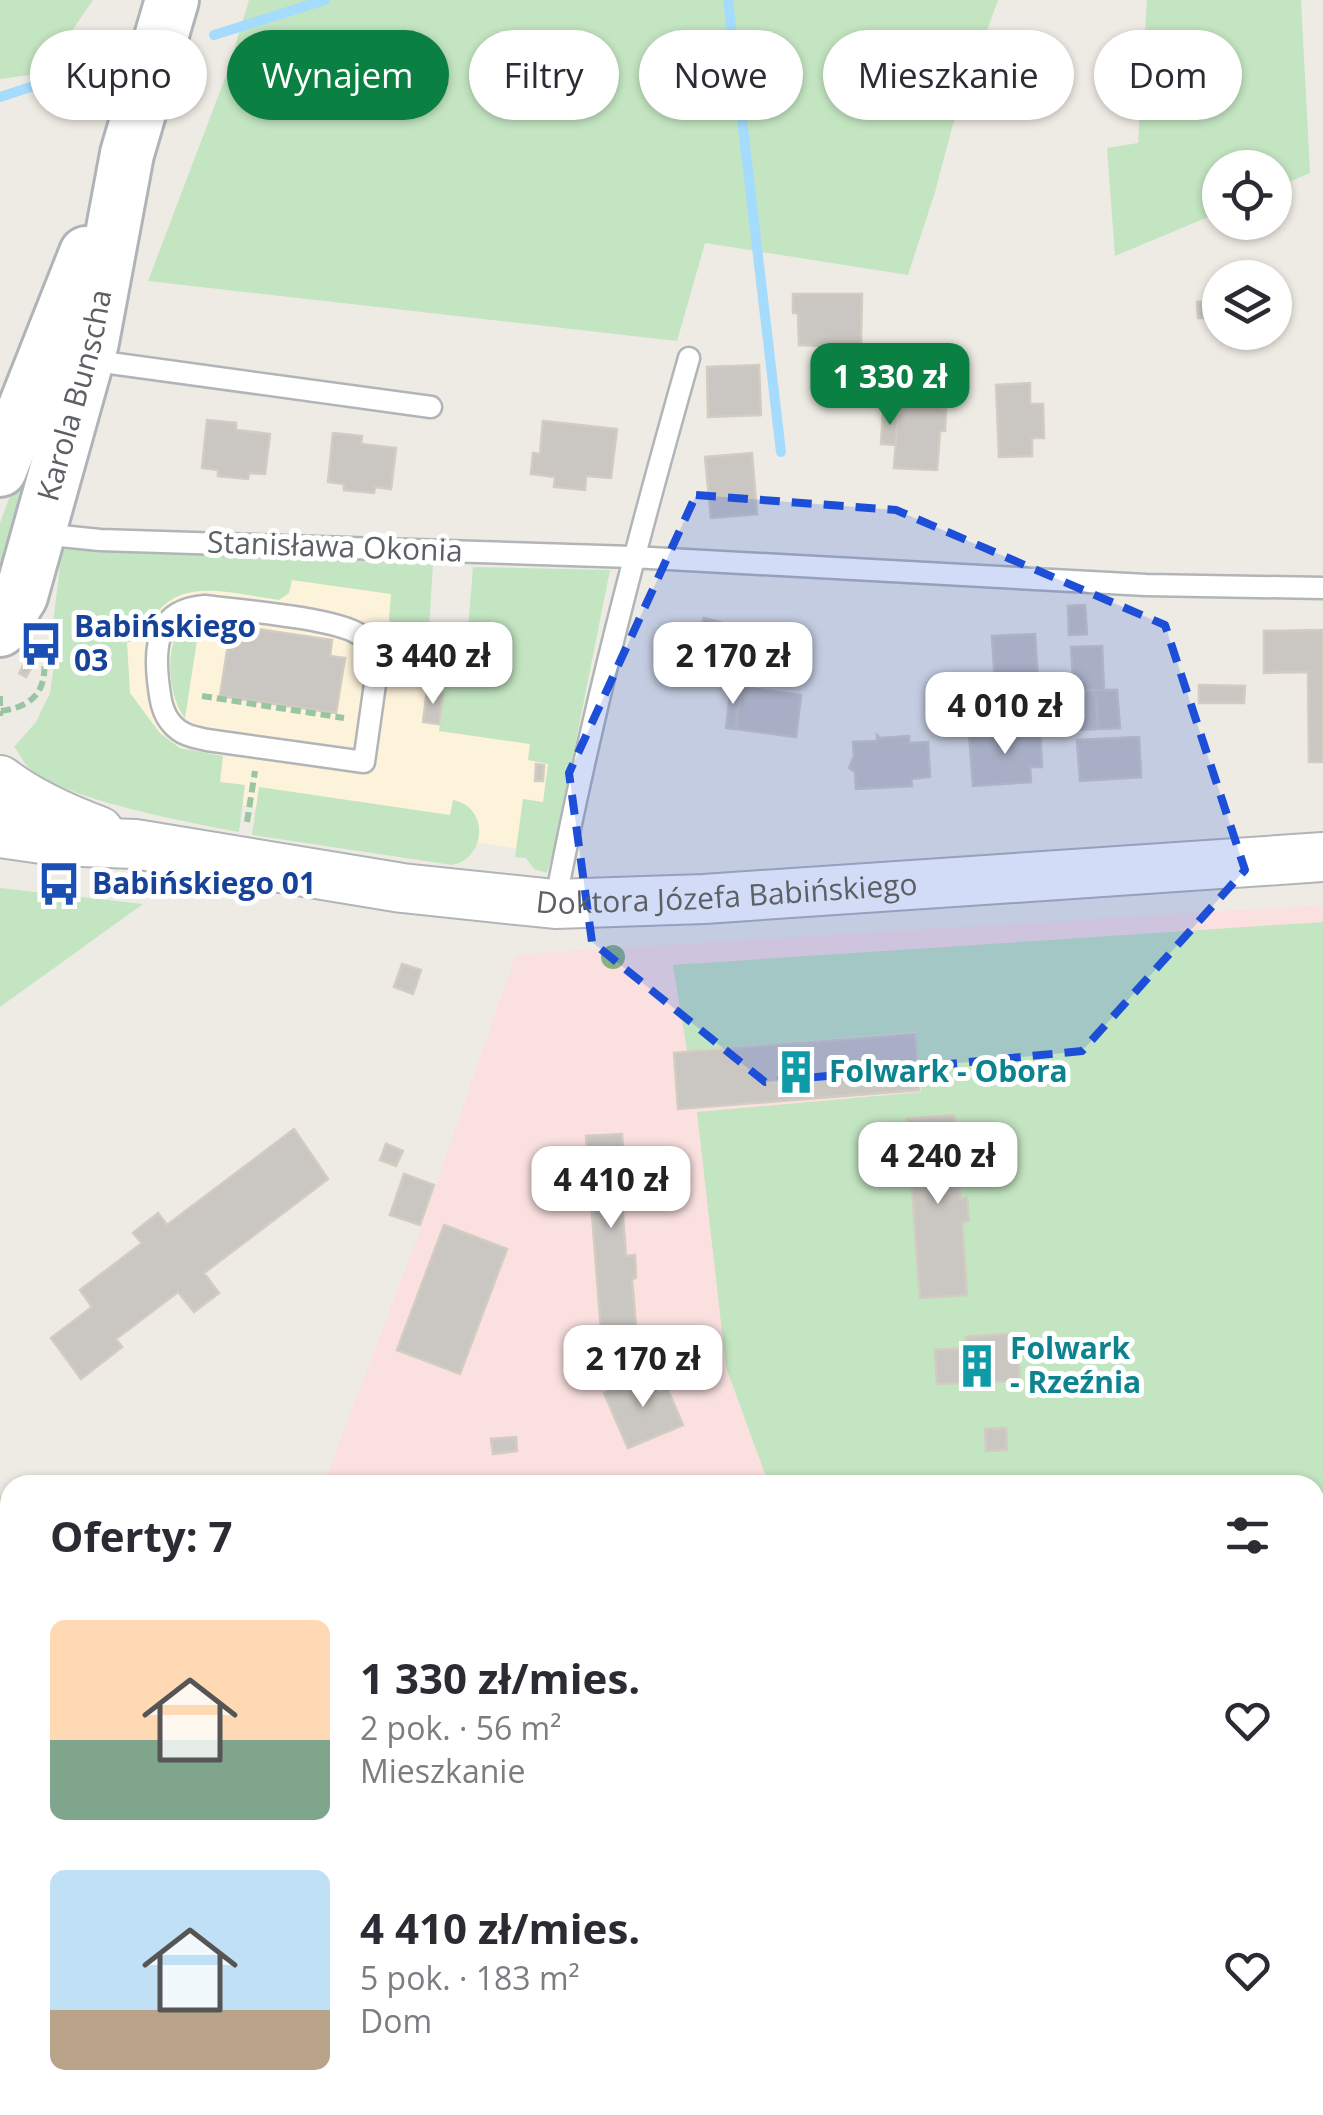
<!DOCTYPE html>
<html lang="pl">
<meta charset="utf-8">
<style>
:root{--surface:#fff;--page:#f7f7f7;--text:#2b2b33;--muted:#7c7c81;--accent:#0b8043}
body{margin:0;font-family:"Open Sans",sans-serif;background:var(--page);color:var(--text);height:100vh;display:flex;flex-direction:column;font-size:38px;white-space:nowrap}
*{box-sizing:border-box;margin:0}
p{font-size:32px;color:var(--muted)}
.icon{flex:none;width:55px;height:55px;fill:none;stroke:currentColor;stroke-width:2;stroke-linecap:round;stroke-linejoin:round}
.map{position:relative;flex:1;overflow:hidden}
.panel{position:absolute;left:0px;top:1475px;width:1325px;height:640px;display:flex;flex-direction:column;background:var(--surface);border-radius:30px 30px 0 0;box-shadow:0 2px 8px #0004}
.panel>*{flex:none}
.banner{position:absolute;left:30px;top:30px;width:1265px;height:90px;display:flex;gap:20px}
.controls{position:absolute;left:1202px;top:150px;display:grid;gap:20px}
.controls a{display:grid;place-items:center;width:90px;height:90px;border-radius:50%;background:var(--surface);box-shadow:0 2px 8px #0004;font-size:50px}
.price{position:absolute;translate:-50% -85px;padding:0 22px;border-radius:20px;background:#fff;color:#222;font-size:32px;line-height:65px;filter:drop-shadow(0 2px 5px #0008)}
.price::after{content:'';position:absolute;left:50%;top:60px;width:30px;height:22px;margin-left:-15px;background:inherit;clip-path:polygon(0 0,100% 0,50% 100%)}
.price.current{background:var(--accent);color:#fff}
ul{padding:0;list-style:none}
li{display:flex;align-items:center;gap:30px;height:250px;padding:0 50px}
li span{display:grid;place-items:center;flex:none;width:280px;height:200px;border-radius:15px;color:#555}
li>.icon{margin-inline-start:auto}
span .icon{width:120px;height:120px;fill:#fffc;stroke-width:1}
li b{font-size:42px}
h2{display:flex;justify-content:space-between;align-items:center;height:120px;padding:0 50px;font-size:42px}
.tag{padding:0 35px;border-radius:45px;background:var(--surface);box-shadow:0 2px 8px #0004;font-size:35px;line-height:90px}
.tag.current{background:var(--accent);color:#fff}
.map>svg:first-child{display:block}
.commercial{fill:#fdf2da}
.medical{fill:#fae1e0}
.green{fill:#c3e5c1}
.lines{fill:none;stroke-linecap:round;stroke-linejoin:round}
.stream{stroke:#a5dcfd;stroke-width:10}
.building{fill:#cac6c1;stroke:#d2ccc2;stroke-width:2.5}
.service-casing{stroke:#b1b5b8;stroke-width:25}
.tertiary-casing{stroke:#b1b5b8;stroke-width:52}
.secondary-casing{stroke:#b0b4b8;stroke-width:58}
.path{stroke:#9ac5a4;stroke-width:6;stroke-dasharray:10 5;stroke-linecap:butt}
.service{stroke:#fff;stroke-width:20}
.tertiary{stroke:#fff;stroke-width:48}
.secondary{stroke:#fff;stroke-width:52}
.tree{fill:#8ab184}
.marked{fill:#1d4ed8;fill-opacity:0.2;stroke:#1d4ed8;stroke-width:8;stroke-dasharray:20 12;stroke-linejoin:round}
.labels{text-anchor:middle;stroke-width:10;stroke-linejoin:round;paint-order:stroke}
.street-label{font-size:30px;fill:#5c6064;stroke:#fff}
.transit-label{font-size:30px;font-weight:bold;fill:#164399;stroke:#fff;text-anchor:start}
.culture-label{font-size:30px;font-weight:bold;fill:#0d838f;stroke:#fff;text-anchor:start}
</style>
<div class="map">
<svg width="1323" height="2115" viewBox="0 0 1323 2115">
<rect width="100%" height="100%" fill="#eeebe4"/>
<path class="commercial" d="M153 572 395 585 413 663 563 748 544 853 147 790 88 624Z"/>
<path class="medical" d="M1323 905V2115H76L80 2105H1315V1485H323L419 1233 516 954Z"/>
<path class="green" d="M0 0H93L60 48 51 72 0 79Z
M249 0H998L953 124 935 192 908 275 705 243 677 341 148 281 227 73Z
M1147 0H1301L1310 173 1275 188V168H1220V212L1115 256 1107 148 1138 143Z
M67 341 0 590V523Z
M62 549 433 564 429 628 468 631 473 567 610 570 556 841 547 873 534 869 526 858 515 857 523 799 543 802 548 764 528 760 530 744 439 731 444 690 413 685 415 673 397 666 398 646 389 619 391 594 292 580 289 593 279 600C222 592 165 571 143 641L127 642 130 693 160 733 180 748 223 756 220 782 245 785 239 832C192 823 58 799 27 766 22 761 20 753 14 747L36 722 50 693 55 658 53 624Z
M200 621 185 718C169 699 165 653 178 631Z
M259 787 450 815 453 800C490 807 486 859 452 865L252 835Z
M0 888 143 904 0 1007Z
M1323 922V2115H1042L1037 2105H1315V1485H769L726 1367 697 1112 921 1092 916 1032 687 1051 673 965Z
M0 1496 10 1504V2105H80L76 2115H0Z
M410 2105H984L989 2115H409Z"/>
<g class="lines">
<path class="stream" d="M728 0 781 452
M214 35 325 0
M0 97 95 66"/>
</g>
<path class="building" d="M793 294H862L861 346H840L835 351H826L821 346 799 345 798 313H793Z
M1219 301V318H1198L1197 302Z
M759 365 761 415 708 417 707 367Z
M1030 383V404H1043L1044 438H1032V456L999 457 996 385Z
M899 402 942 405V409H946L945 431H940L937 470 894 468Z
M883 412 898 413 896 445 881 444Z
M207 420 236 423V430L270 434 265 474 249 473 248 479 218 476V470L202 468Z
M543 421 617 429 611 478 586 476 585 490 554 487 555 477 531 474 533 453 540 454Z
M333 433 362 436 361 444 396 448 391 489 375 487 374 493 344 490V484L328 482Z
M752 453 757 514 711 518 705 457Z
M1085 605 1087 634 1069 635 1068 606Z
M704 618 720 622 711 658 695 654Z
M231 625 332 640 330 656 345 658 336 713 220 696Z
M1323 630V762H1309L1308 672 1264 673V631Z
M1035 634 1039 697 996 700 992 636Z
M35 645 42 649 26 677 19 673Z
M1102 646 1104 690 1074 691 1071 647Z
M750 652 777 657 775 674 747 670Z
M731 685 741 687 735 729 726 728Z
M1199 685 1245 686 1244 703H1199Z
M742 687 801 695 796 737 736 729Z
M427 690 443 692 439 724 423 722Z
M1091 690 1096 696 1098 729 1075 730 1072 691Z
M1091 690H1117L1120 728 1098 729 1096 696Z
M1067 714 1069 733 1048 734 1046 716Z
M1040 729 1042 767H1030L1031 782 973 786 969 734Z
M877 735 880 738 909 736V743L928 742 930 777 911 779 912 786 856 789 855 772 849 768 854 756 853 742 877 741Z
M1139 737 1141 777 1080 781 1077 740Z
M536 764 544 765 543 781H535Z
M402 964 421 970 413 994 394 987Z
M915 1034 919 1090 678 1109 674 1053Z
M954 1115 960 1199 967 1198 969 1221 962 1222 967 1295 920 1298 907 1119Z
M294 1129 328 1179 204 1273 219 1293 194 1312 178 1292 116 1339 122 1347 81 1379 51 1338 92 1307 80 1290 142 1243 133 1233 158 1213 167 1225Z
M622 1134 625 1182 629 1181 631 1204H622L626 1256 635 1255 636 1278 632 1279 636 1327 601 1330 586 1136Z
M386 1144 403 1151 396 1166 380 1160Z
M404 1174 434 1185 420 1225 390 1215Z
M444 1225 507 1249 460 1374 397 1350Z
M1016 1333 1020 1381 937 1384 935 1350 967 1348 966 1337Z
M643 1374 656 1378 660 1391 667 1388 683 1425 628 1448 604 1393Z
M1006 1428 1007 1450 986 1451 985 1429Z
M516 1437 517 1451 493 1454 491 1439Z
M252 2105H319L317 2115H251Z"/>
<g class="lines">
<g class="service-casing">
<path id="service" d="M88 360 431 407
M41 534 100 540 632 557 1146 585 1323 588
M204 606C237 610 337 618 360 635 371 643 375 657 377 670L364 762 207 740C193 737 181 735 172 724 161 712 160 696 158 680 154 641 159 610 204 606Z
M555 904C590 719 638 538 689 358"/>
</g>
<g class="tertiary-casing">
<g id="tertiary">
<path d="M0 780C30 803 64 818 99 831"/>
<path id="s1" d="M0 833 56 841 135 844 402 888 555 904 704 899 1323 857"/>
</g>
</g>
<g class="secondary-casing">
<g id="secondary">
<path d="M0 470 86 253"/>
<path id="s2" d="M0 630 21 596 92 342 127 154 172 0"/>
</g>
</g>
<path class="path" d="M0 696V716
M202 696 344 718
M1 711C43 705 49 681 42 642
M247 822 255 771
M730 2115 737 2105"/>
<use href="#service" class="service"/>
<use href="#tertiary" class="tertiary"/>
<use href="#secondary" class="secondary"/>
</g>
<circle class="tree" cx="613" cy="957" r="12"/>
<path class="marked" d="M696 495 896 510 1165 625 1245 870 1082 1051 765 1082 592 942 569 773Z"/>
<defs>
<g id="bus-bare" transform="scale(3.45)"><path d="M-5-6H5V4H4V6H2V4H-2V6H-4V4H-5ZM-3.5-4V0h7V-4ZM-3.5 1.2v1.5H-2V1.2ZM2 1.2v1.5H3.5V1.2Z" fill="#1a4fb4" stroke="#fff" stroke-width="2.5" paint-order="stroke"/></g>
<g id="building-bare" transform="scale(3.45)"><path d="M-4-6H4V6H1V3H-1V6H-4ZM-2.5-4.3h1.7v1.8h-1.7ZM.8-4.3h1.7v1.8H.8ZM-2.5-1h1.7V.8h-1.7ZM.8-1h1.7V.8H.8Z" fill="#0f9aa8" stroke="#fff" stroke-width="2.5" paint-order="stroke"/></g>
</defs>
<g fill-rule="evenodd">
<use href="#bus-bare" x="41" y="644"/>
<use href="#bus-bare" x="59" y="884"/>
<use href="#building-bare" x="796" y="1072"/>
<use href="#building-bare" x="977" y="1366"/>
</g>
<g class="labels">
<g class="street-label">
<text dy="10" stroke="none"><textPath href="#s2" startOffset="248">Karola Bunscha</textPath></text>
<text transform="translate(335 547) rotate(2)" y="10">Stanisława Okonia</text>
<text dy="10" stroke="none"><textPath href="#s1" startOffset="732">Doktora Józefa Babińskiego</textPath></text>
</g>
<g class="transit-label">
<text x="74" y="637">Babińskiego<tspan x="74" dy="34">03</tspan></text>
<text x="92" y="894">Babińskiego 01</text>
</g>
<g class="culture-label">
<text x="829" y="1082">Folwark - Obora</text>
<text x="1010" y="1359">Folwark<tspan x="1010" dy="34">- Rzeźnia</tspan></text>
</g>
</g>
</svg>
<div class="controls">
<a><svg class="icon" aria-label="locate" viewBox="0 0 24 24"><circle cx="12" cy="12" r="6"/><path d="M12 2v4M12 18v4M2 12h4M18 12h4"/></svg></a>
<a><svg class="icon" aria-label="layers" viewBox="0 0 24 24"><path d="M12 4l9 5-9 5-9-5zM3 14l9 5 9-5"/></svg></a>
</div>
<b class="price current" style="left:890px;top:428px">1 330 zł</b>
<b class="price" style="left:433px;top:707px">3 440 zł</b>
<b class="price" style="left:733px;top:707px">2 170 zł</b>
<b class="price" style="left:1005px;top:757px">4 010 zł</b>
<b class="price" style="left:938px;top:1207px">4 240 zł</b>
<b class="price" style="left:611px;top:1231px">4 410 zł</b>
<b class="price" style="left:643px;top:1410px">2 170 zł</b>
<div class="banner">
<a class="tag">Kupno</a>
<a class="tag current">Wynajem</a>
<a class="tag">Filtry</a>
<a class="tag">Nowe</a>
<a class="tag">Mieszkanie</a>
<a class="tag">Dom</a>
</div>
<section class="panel">
<h2>Oferty: 7<svg class="icon" aria-label="filters" viewBox="0 0 24 24"><path d="M4 7h16M4 17h16"/><circle cx="9" cy="7" r="2"/><circle cx="15" cy="17" r="2"/></svg></h2>
<ul>
<li><span style="background:linear-gradient(#ffd9b3 60%,#7fa58c 0)"><svg class="icon" aria-label="home" viewBox="0 0 24 24"><path d="M3 11l9-7 9 7M6 9v11h12V9"/></svg></span><div><b>1 330 zł/mies.</b><p>2 pok. · 56 m²</p><p>Mieszkanie</p></div><svg class="icon" aria-label="heart" viewBox="0 0 24 24"><path d="M12 20l-8-8c-3-5 5-10 8-4 3-6 11-1 8 4z"/></svg></li>
<li><span style="background:linear-gradient(#bfe0f5 70%,#b9a48a 0)"><svg class="icon" aria-label="home" viewBox="0 0 24 24"><path d="M3 11l9-7 9 7M6 9v11h12V9"/></svg></span><div><b>4 410 zł/mies.</b><p>5 pok. · 183 m²</p><p>Dom</p></div><svg class="icon" aria-label="heart" viewBox="0 0 24 24"><path d="M12 20l-8-8c-3-5 5-10 8-4 3-6 11-1 8 4z"/></svg></li>
</ul>
</section>
</div>
